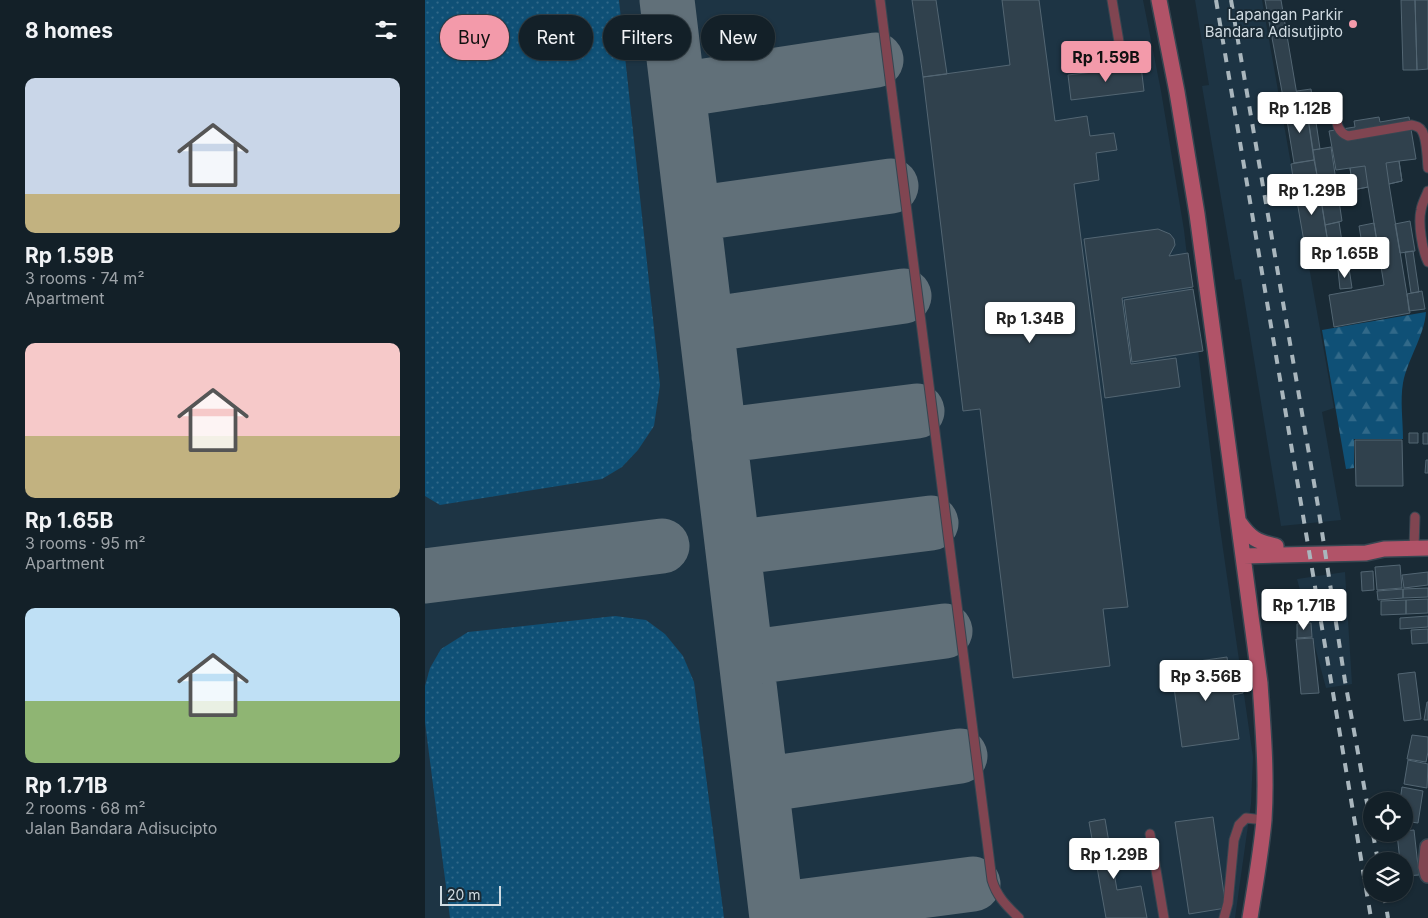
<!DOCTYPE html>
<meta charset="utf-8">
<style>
:root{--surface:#132028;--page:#202d34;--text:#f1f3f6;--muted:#9da3a8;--line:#323e45;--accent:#f39aaa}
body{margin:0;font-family:Inter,sans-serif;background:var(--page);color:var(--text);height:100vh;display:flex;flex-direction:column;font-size:19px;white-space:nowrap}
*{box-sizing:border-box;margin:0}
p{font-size:16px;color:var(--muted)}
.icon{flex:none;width:28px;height:28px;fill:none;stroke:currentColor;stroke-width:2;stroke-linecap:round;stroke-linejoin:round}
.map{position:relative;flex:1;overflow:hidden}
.panel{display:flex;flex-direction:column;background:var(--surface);width:425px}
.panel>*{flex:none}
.banner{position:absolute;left:15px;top:15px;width:475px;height:45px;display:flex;gap:10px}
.tools{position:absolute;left:938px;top:792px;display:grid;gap:10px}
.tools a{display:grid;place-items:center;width:50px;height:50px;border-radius:50%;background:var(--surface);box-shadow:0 1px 4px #0004,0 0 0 1px var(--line);font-size:25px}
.scale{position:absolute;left:15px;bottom:12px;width:61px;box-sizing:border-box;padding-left:5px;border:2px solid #d0dbe2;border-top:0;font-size:14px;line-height:18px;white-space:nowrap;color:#d0dbe2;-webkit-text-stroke:4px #192a35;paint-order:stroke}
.price{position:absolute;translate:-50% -42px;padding:0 11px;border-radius:5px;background:#fff;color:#222;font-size:16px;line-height:32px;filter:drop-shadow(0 1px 2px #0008)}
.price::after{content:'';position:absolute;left:50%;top:30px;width:15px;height:11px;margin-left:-8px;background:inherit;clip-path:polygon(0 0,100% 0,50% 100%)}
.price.selected{background:var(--accent);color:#111}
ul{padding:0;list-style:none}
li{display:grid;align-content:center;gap:10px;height:265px;padding:0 25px}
li span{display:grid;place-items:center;height:155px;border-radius:10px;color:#555}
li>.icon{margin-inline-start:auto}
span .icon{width:90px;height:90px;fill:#fffc;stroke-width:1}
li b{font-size:21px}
h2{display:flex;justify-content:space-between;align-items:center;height:60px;padding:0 25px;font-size:21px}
.tag{padding:0 18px;border-radius:22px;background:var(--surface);box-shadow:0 1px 4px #0004,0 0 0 1px var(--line);font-size:18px;line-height:45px}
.tag.selected{background:var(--accent);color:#111}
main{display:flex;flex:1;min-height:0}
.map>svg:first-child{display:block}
.built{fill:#1d3444}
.grass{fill:url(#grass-dots)}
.forest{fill:url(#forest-firs)}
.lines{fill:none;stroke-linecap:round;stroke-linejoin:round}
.taxiway{stroke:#617079;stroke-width:55}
.building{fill:#30414d;stroke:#536673}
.lane-casing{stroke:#364651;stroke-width:11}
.street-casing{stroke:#364651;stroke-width:18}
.secondary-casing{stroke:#364651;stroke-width:18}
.lane{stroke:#804551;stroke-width:9}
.street{stroke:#804551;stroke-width:15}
.secondary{stroke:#b15368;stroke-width:15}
.rail{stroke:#a9b6bd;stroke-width:4;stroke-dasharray:9 9;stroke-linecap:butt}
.poi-dot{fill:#f39aaa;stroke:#192a35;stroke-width:2}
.labels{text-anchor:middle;stroke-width:4;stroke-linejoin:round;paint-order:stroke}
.poi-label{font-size:15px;fill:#d0dbe2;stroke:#192a35;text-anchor:end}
</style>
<main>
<section class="panel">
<h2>8 homes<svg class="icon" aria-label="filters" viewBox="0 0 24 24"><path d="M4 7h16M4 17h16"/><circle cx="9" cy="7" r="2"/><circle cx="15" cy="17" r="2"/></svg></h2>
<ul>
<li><span style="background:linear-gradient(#c9d6e8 75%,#c2b280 0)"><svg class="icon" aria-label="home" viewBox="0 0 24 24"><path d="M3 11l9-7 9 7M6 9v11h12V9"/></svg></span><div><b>Rp 1.59B</b><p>3 rooms · 74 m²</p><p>Apartment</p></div></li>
<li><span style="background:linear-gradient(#f6c9c9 60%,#c2b280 0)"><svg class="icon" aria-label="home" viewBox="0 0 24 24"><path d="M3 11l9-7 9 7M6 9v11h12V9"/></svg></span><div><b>Rp 1.65B</b><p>3 rooms · 95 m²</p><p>Apartment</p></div></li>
<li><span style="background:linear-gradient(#bfe0f5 60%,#8fb573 0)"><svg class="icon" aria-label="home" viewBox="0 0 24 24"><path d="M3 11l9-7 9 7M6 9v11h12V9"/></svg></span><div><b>Rp 1.71B</b><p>2 rooms · 68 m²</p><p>Jalan Bandara Adisucipto</p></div></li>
</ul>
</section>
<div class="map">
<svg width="1003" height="918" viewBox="0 0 1003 918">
<defs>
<pattern id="grass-dots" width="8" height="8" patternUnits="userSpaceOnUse" patternTransform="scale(1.25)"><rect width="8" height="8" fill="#0f5076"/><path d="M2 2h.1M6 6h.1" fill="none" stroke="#316989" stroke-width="1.8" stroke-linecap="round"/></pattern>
<pattern id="forest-firs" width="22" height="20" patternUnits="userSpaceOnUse" patternTransform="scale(1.25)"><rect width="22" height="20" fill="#0f5076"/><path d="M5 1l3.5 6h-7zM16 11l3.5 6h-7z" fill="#316989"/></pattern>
</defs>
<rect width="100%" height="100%" fill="#192a35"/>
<path class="built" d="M0 0H718L736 91 759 230 780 409 794 521 828 757 826 804 810 918H0Z
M770 0H837L909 408 897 412 916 520 856 526 816 279 810 280 777 86 784 85Z
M920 572 927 684 901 688 872 579Z"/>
<path class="grass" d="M0 0H194L235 385 229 426 213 450 197 467 177 479 15 505 0 496Z
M190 616 221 620 240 634 258 656 269 682 299 918H25L0 722V686L5 668 16 649 43 632Z"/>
<path class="forest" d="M1001 312C999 337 983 358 978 383 975 400 978 421 978 439H929V468L921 469 897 330Z"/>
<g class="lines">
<path class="taxiway" d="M242 0 352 918
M254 90 451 60
M268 214 466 186
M281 325 479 296
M294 436 492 411
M308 548 506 523
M0 576 237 546
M321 658 520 631
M336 785 535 756
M351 910 548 884"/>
</g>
<path class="building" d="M487 0H511L522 74 498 77Z
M577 0H614L630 121 662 116 665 136 689 133 692 150 671 153 674 180 649 184 703 607 678 609 685 666 588 678 555 409 538 411 498 77 585 65Z
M840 0H856L872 95 858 97Z
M976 0H990L992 70H978Z
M990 0H1003V69L992 70Z
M716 66 719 91 646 100 643 75Z
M886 89 895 149 888 150 881 105 860 108 858 97 872 95V91Z
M881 105 889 160 869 163 860 108Z
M954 117 955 122 984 117 991 159 974 161 977 181 964 184 985 313 909 327 904 295 959 285 943 187 928 190 925 168 911 170 904 131 930 127 929 121Z
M906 147 917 221 900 225 888 150Z
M889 160 893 180 869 184 866 164Z
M974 161 977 181 964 184 961 163Z
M940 166 943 187 928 190 925 168Z
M893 180 904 249 881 253 869 184Z
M985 221 990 251 975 253 970 224Z
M914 222 919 255 892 260 891 251 904 249 900 225Z
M949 223 954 254 939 256 934 226Z
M733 229 745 234 749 239 750 245 744 256 763 253 768 287 697 298 706 364 751 358 755 387 680 398 659 239Z
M988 251 994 292 986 293 980 252Z
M924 268 927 288 915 289 913 270Z
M768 289 778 351 707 362 699 300Z
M997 291 1000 309 984 311 982 294Z
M984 433H993V443H984Z
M998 433H1003V444H998Z
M930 440H977L978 486H931Z
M1001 460H1003V473H1000Z
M975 565 977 588 952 590 950 567Z
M948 571 949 590 937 591 936 572Z
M1003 572V585L979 588 977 575Z
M1003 588V597L978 598V589Z
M978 589V598L953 600 952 591Z
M1003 599V613L981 614V600Z
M981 600V614L956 615V601Z
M1003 616V627L975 629V618Z
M886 623 887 637 872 638V624Z
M1003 629V643L987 644 986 630Z
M888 638 894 693 876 694 871 639Z
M802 657 805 679 816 677 818 693 808 695 814 739 757 747 746 665Z
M990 672 996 719 979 721 973 674Z
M1002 702H1003V720H999Z
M987 735 1003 737V752L1001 762 982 759Z
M983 760 1003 764 1002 788 979 784Z
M977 787 998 791 993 823 979 821V801H975Z
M788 817 801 908 764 914 750 822Z
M680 819 692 890 716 886 722 918H681L664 822Z
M989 830 994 875 979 876V861H975L972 834H979V831Z"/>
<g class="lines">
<g class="lane-casing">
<path id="lane" d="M455 0 567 880C572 897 582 906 594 918
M687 0 695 48
M904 100C915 110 906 130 923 136L987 125C991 126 995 127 997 131 1002 139 1002 158 1003 168
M1003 191C1001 197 997 203 996 210 993 223 997 250 1003 262
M989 548 990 517
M725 834 739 918
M799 918 803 903 809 840 814 825 821 818 839 820"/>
</g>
<g class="street-casing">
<path id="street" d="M1003 847 1001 867 1003 875"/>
</g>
<g class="secondary-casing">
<path id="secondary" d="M734 0 752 92 772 214 835 683C838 728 842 774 839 820 836 853 830 886 825 918
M814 522C825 538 832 542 851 546
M819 556 941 553 959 549 1003 548"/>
</g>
<use href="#lane" class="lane"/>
<use href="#street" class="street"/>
<use href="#secondary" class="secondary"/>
<path class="rail" d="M791 0 946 918
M806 0 893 506 920 681 946 825
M948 834 953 861
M959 894 963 918"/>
</g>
<circle class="poi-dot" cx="928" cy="24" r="5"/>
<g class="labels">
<g class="poi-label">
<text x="918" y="20">Lapangan Parkir<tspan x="918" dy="17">Bandara Adisutjipto</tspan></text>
</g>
</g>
</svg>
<div class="tools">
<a><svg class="icon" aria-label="locate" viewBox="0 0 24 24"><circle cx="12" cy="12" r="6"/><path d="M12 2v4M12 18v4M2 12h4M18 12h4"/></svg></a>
<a><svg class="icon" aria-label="layers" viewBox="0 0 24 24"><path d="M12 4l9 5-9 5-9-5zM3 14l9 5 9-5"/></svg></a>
</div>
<div class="scale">20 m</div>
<b class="price selected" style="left:681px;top:83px">Rp 1.59B</b>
<b class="price" style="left:875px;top:134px">Rp 1.12B</b>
<b class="price" style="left:887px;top:216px">Rp 1.29B</b>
<b class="price" style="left:920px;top:279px">Rp 1.65B</b>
<b class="price" style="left:605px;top:344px">Rp 1.34B</b>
<b class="price" style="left:879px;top:631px">Rp 1.71B</b>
<b class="price" style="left:781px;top:702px">Rp 3.56B</b>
<b class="price" style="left:689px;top:880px">Rp 1.29B</b>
<div class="banner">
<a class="tag selected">Buy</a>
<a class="tag">Rent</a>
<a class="tag">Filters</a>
<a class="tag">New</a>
</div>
</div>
</main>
